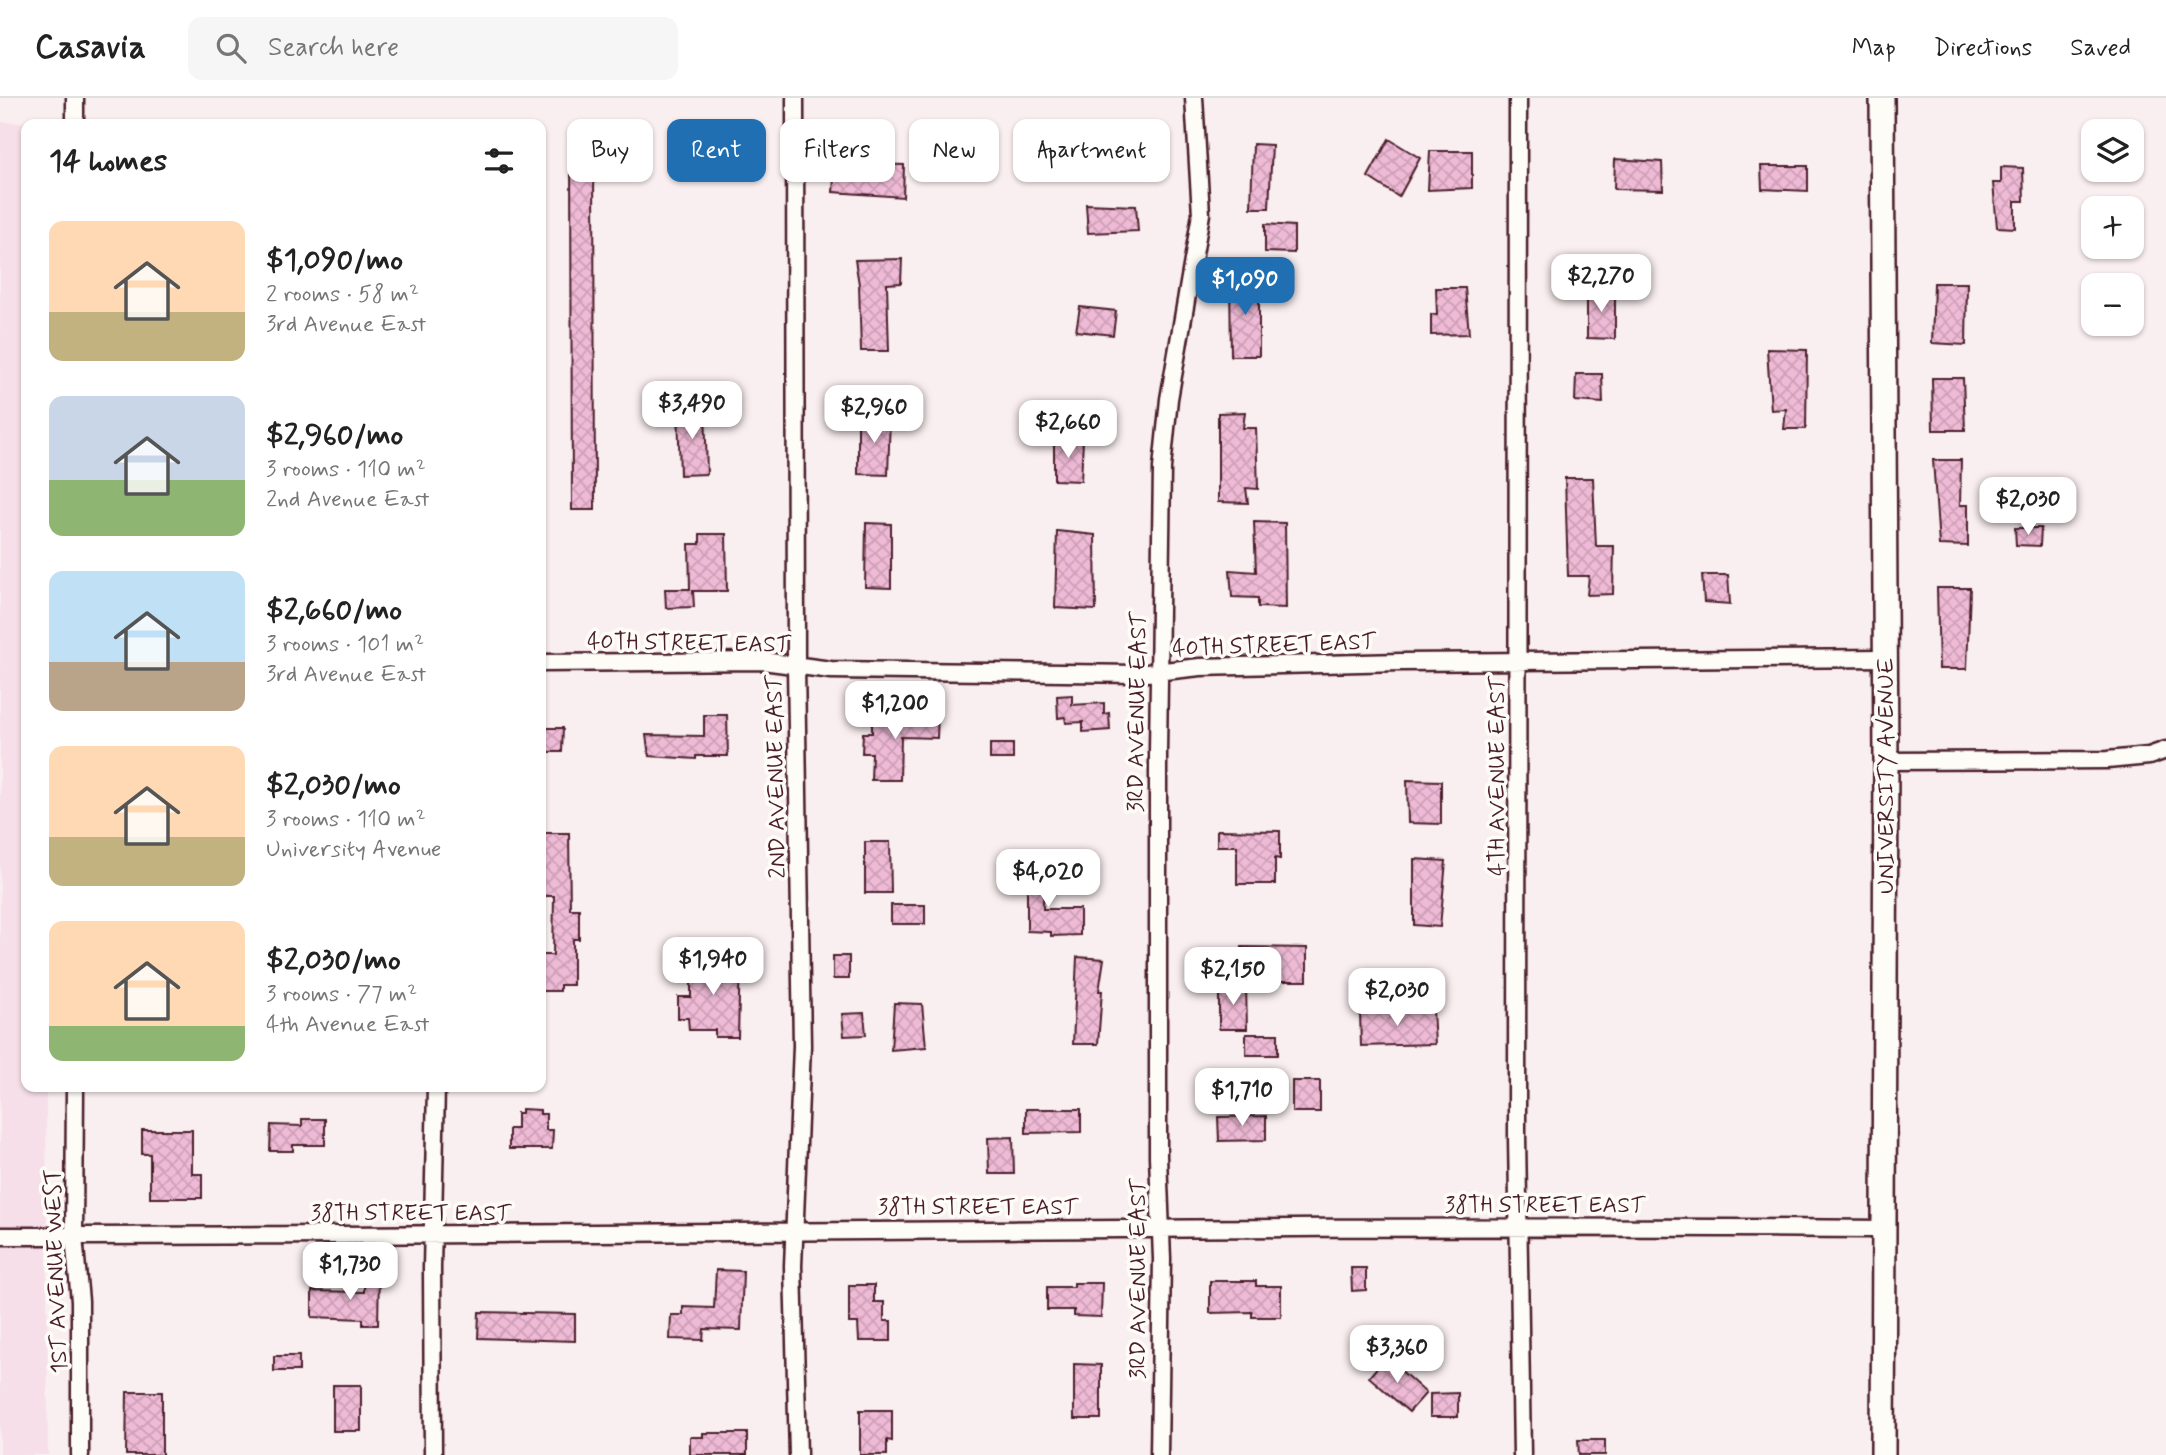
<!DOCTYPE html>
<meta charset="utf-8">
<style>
:root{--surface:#fff;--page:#f6f6f6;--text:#222;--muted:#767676;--line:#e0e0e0;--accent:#1f6fb2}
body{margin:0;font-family:Mynerve,sans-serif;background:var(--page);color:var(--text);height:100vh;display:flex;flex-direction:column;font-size:26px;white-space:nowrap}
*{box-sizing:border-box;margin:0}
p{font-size:23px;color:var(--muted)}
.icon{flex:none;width:38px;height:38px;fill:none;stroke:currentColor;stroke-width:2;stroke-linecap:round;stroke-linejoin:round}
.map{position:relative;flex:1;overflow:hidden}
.details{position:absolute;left:21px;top:21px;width:525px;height:973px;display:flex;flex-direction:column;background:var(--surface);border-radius:14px;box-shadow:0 2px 5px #0004}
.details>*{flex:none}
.guide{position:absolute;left:567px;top:21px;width:665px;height:63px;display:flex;gap:14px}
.buttons{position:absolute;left:2081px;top:21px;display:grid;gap:14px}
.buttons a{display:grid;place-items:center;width:63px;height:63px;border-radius:14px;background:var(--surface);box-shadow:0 2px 5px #0004;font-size:35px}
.price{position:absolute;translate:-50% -60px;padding:0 16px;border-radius:14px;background:#fff;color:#222;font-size:23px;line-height:46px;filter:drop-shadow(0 2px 4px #0008)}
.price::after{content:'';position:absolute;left:50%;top:42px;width:21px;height:16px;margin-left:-10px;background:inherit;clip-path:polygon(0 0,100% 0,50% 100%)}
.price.active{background:var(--accent);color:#fff}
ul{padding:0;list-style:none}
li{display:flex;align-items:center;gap:21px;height:175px;padding:0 28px}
li span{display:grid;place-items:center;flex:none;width:196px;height:140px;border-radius:14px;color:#555}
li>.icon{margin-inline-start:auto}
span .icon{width:84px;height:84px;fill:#fffc;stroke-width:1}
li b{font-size:30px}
h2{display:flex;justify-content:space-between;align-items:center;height:84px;padding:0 28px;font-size:30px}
.pill{padding:0 24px;border-radius:14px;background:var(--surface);box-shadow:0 2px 5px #0004;font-size:24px;line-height:63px}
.pill.active{background:var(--accent);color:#fff}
header{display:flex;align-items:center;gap:42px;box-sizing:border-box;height:98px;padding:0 35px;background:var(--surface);border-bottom:2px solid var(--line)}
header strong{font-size:33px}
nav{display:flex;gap:38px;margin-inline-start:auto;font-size:24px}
.search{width:490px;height:63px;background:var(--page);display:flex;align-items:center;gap:18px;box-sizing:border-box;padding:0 24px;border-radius:14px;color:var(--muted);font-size:26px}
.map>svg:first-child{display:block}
.built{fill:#f6dfe8}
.building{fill:url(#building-cross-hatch);stroke:#4a1f2b;stroke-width:2}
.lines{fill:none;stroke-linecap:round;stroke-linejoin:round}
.street-casing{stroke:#4a1f2b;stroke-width:21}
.secondary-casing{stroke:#4a1f2b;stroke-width:28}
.street{stroke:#fdfcf7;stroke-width:16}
.secondary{stroke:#fdfcf7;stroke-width:23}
.labels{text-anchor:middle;stroke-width:7;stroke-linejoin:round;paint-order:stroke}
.street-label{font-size:23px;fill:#4a1f2b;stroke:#fdfcf7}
</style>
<header>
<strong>Casavia</strong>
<div class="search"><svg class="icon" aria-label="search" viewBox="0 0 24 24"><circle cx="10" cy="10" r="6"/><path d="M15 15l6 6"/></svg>Search here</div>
<nav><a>Map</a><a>Directions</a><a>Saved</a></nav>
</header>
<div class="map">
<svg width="2166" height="1357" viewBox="0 0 2166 1357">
<defs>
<pattern id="building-cross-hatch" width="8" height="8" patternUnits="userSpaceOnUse" patternTransform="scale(1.75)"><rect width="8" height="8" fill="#eebad5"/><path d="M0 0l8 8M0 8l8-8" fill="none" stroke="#ce9fb7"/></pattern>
</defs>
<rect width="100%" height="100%" fill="#faeff0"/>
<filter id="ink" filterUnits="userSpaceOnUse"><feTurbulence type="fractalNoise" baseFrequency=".0143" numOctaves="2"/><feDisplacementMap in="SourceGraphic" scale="14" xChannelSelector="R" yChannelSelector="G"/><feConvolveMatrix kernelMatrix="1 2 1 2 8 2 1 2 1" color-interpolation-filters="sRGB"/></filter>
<g filter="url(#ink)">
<path class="built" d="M0 24 43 25 26 26V989H46L48 1357H0Z"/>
<path class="building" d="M1389 41 1420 60 1399 99 1368 79Z
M1253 46 1272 47 1269 110H1251Z
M571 50H594L595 412H572Z
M1430 53H1472V90L1428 92Z
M1615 61 1662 64 1663 92 1614 91Z
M835 65 904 67 903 99 833 94Z
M1761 68H1808V93L1762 91Z
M2001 69 2023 70 2024 103H2015V130L1997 129 1993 85H2001Z
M1086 106 1136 108 1138 133 1088 135Z
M1265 126 1294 128V155L1265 154Z
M902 161 901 185 887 186 889 253H861L859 186 855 162Z
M1230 180 1259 181V258H1231Z
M1934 185H1967L1966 247 1932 245Z
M1436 190H1465L1469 236 1431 237V216L1437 217Z
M1587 192 1615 193V241L1587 240Z
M1080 209 1116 213 1113 237 1076 233Z
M1767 251 1807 252 1806 331H1784L1786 311 1771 312Z
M1576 276H1602L1603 305 1575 303Z
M1932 280H1963L1965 332H1933Z
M705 309 707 376 680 377 678 310Z
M1245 314 1243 330H1256L1258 391 1246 390 1248 405 1218 404V315Z
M858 317 890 318 888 377 858 376Z
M1054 341 1083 342 1081 383 1054 382Z
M1933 362H1961L1960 407H1968V448L1939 447Z
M1565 380H1593L1596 448H1614L1613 496 1587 497 1589 478H1568Z
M1254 424 1285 425 1286 510 1258 509V500L1232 499 1230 472 1256 474Z
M866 425 891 426V490L865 489Z
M2015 430H2041L2040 448 2016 447Z
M1057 433 1095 437 1096 512 1055 510Z
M700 436H726L727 493H693L694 509 666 510 665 491H690L689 446H700Z
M1702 477H1728L1730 506 1704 504Z
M1937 490H1970L1967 571H1939Z
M1072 597V607L1104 605V616L1109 615 1110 632 1083 634V624L1066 625 1065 619 1058 620 1057 598Z
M872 616H938L937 640 901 639 900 682H871L872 655H862L863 635H872Z
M704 617H727L728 658H696V661L649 658 646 637 704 638Z
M541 630H563L562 654H541Z
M990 646H1013V661H990Z
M1407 682 1441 683V726L1408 725Z
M1217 732 1280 733V761L1275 760V786H1237V748H1217Z
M541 735H569L570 811H579V841H573V887H560V893H541V857H553L554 798H541Z
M865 744H890L891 795H865Z
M1414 761 1446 763 1440 829 1414 827Z
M1027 766H1044L1043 811H1080V837L1051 838V834L1027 833Z
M891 807H925V826H891Z
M1242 849 1307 850V883H1243Z
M833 858H849V881H833Z
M1077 859 1104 861 1099 893H1102L1098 946H1073Z
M691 860H740L738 939H715V932H689L688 920H678V899H691Z
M1246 887 1247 931H1219V888Z
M894 905 922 906 926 949 891 952Z
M1433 912 1435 946 1361 948 1360 915Z
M864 915 866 937 844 938 842 916Z
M1246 936H1278V957H1246Z
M1292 983H1320V1014H1292Z
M522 1011 540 1012V1016H546V1032H553L552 1051H509V1031H517V1015H522Z
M1026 1011H1081V1034L1026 1035Z
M1266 1018V1042L1219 1043 1218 1019Z
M302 1021H325V1047H293V1053H270L271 1027 302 1028Z
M142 1032H192V1076H202V1100H150V1056H142Z
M1013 1039 1014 1076H989L988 1040Z
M1351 1170H1366V1192L1352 1193Z
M716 1172 743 1173 741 1232 704 1231 703 1242 670 1241 671 1217H683V1209L714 1210Z
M364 1174H379L378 1227H363V1221L312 1219V1193L364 1194Z
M1210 1183H1256V1188H1281V1219H1252V1214L1210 1215Z
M1074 1185H1102L1101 1219 1074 1218V1212H1047V1189H1074Z
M849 1187H874V1204H884V1223H891V1243H859L858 1225H849Z
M479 1214 575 1216V1243L478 1240Z
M274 1258H299V1273H274Z
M1386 1259 1426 1295 1409 1314 1369 1279Z
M1074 1266 1101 1267V1321H1074Z
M333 1287H361V1333H333Z
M127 1294H162V1357H126Z
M1458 1295V1319H1430V1296Z
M860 1312H892V1343L887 1342V1357H860Z
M703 1335H747V1357H690V1339H703Z
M1578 1342H1605V1357H1579Z"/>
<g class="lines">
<g class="street-casing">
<path id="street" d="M795 0 796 568 802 948 793 1168 798 1357
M1518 0 1517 1038 1522 1357
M75 26V0
M541 565 763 563 831 572 1137 576 1200 569 1401 564 1885 560
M1886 663 2107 662 2149 658 2166 652
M75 989 74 1139 80 1203V1357
M0 1138C628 1138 1255 1125 1883 1131
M433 1357 432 1170 436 989
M1159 1357 1162 1161 1158 1058V653L1162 370 1169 301 1201 116 1194 0"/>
</g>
<g class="secondary-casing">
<path id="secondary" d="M1882 0 1886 663 1883 1357"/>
</g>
<use href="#street" class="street"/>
<use href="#secondary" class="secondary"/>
</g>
</g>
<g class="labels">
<g class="street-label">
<text transform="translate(689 544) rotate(1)" y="8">40TH STREET EAST</text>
<text transform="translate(1274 546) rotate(-2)" y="8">40TH STREET EAST</text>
<text transform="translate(1136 614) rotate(-89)" y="8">3RD AVENUE EAST</text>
<text transform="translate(1496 678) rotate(-90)" y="8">4TH AVENUE EAST</text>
<text transform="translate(1885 678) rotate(-90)" y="8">UNIVERSITY AVENUE</text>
<text transform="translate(775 679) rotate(-91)" y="8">2ND AVENUE EAST</text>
<text x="1545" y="1114">38TH STREET EAST</text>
<text x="978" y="1116">38TH STREET EAST</text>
<text x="411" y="1122">38TH STREET EAST</text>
<text transform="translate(55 1173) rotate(-92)" y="8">1ST AVENUE WEST</text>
<text transform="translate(1137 1181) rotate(-90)" y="8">3RD AVENUE EAST</text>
</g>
</g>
</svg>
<div class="buttons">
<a><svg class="icon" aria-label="layers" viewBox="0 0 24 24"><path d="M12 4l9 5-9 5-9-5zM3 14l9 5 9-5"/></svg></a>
<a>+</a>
<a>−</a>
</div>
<b class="price" style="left:1601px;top:216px">$2,270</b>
<b class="price active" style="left:1245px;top:219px">$1,090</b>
<b class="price" style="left:692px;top:343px">$3,490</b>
<b class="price" style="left:874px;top:347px">$2,960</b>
<b class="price" style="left:1068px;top:362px">$2,660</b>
<b class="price" style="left:2028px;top:439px">$2,030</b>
<b class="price" style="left:895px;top:643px">$1,200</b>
<b class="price" style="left:1048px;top:811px">$4,020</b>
<b class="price" style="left:713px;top:899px">$1,940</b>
<b class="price" style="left:1233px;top:909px">$2,150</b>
<b class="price" style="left:1397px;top:930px">$2,030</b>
<b class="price" style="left:1242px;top:1030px">$1,710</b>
<b class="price" style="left:350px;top:1204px">$1,730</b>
<b class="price" style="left:1397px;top:1287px">$3,360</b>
<div class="guide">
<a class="pill">Buy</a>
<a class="pill active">Rent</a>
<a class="pill">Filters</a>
<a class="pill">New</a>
<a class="pill">Apartment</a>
</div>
<section class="details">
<h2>14 homes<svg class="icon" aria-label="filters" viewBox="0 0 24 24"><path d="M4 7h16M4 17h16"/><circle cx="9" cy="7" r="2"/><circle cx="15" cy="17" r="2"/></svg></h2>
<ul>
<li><span style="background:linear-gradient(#ffd9b3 65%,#c2b280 0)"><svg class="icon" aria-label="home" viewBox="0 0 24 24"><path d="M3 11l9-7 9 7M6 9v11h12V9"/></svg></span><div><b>$1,090/mo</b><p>2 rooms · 58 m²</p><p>3rd Avenue East</p></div></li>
<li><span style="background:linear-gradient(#c9d6e8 60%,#8fb573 0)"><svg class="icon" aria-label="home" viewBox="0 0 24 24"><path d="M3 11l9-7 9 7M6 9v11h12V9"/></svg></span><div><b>$2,960/mo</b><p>3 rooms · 110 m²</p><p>2nd Avenue East</p></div></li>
<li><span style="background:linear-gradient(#bfe0f5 65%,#b9a48a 0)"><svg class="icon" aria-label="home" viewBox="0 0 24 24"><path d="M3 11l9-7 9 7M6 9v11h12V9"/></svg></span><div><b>$2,660/mo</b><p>3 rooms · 101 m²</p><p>3rd Avenue East</p></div></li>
<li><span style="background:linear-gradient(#ffd9b3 65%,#c2b280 0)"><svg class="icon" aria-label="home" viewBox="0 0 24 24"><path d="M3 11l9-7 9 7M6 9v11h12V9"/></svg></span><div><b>$2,030/mo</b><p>3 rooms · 110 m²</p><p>University Avenue</p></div></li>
<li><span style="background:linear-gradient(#ffd9b3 75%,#8fb573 0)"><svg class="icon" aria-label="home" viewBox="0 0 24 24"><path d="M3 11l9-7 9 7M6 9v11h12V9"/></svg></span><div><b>$2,030/mo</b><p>3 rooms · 77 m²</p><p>4th Avenue East</p></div></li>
</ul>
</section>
</div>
